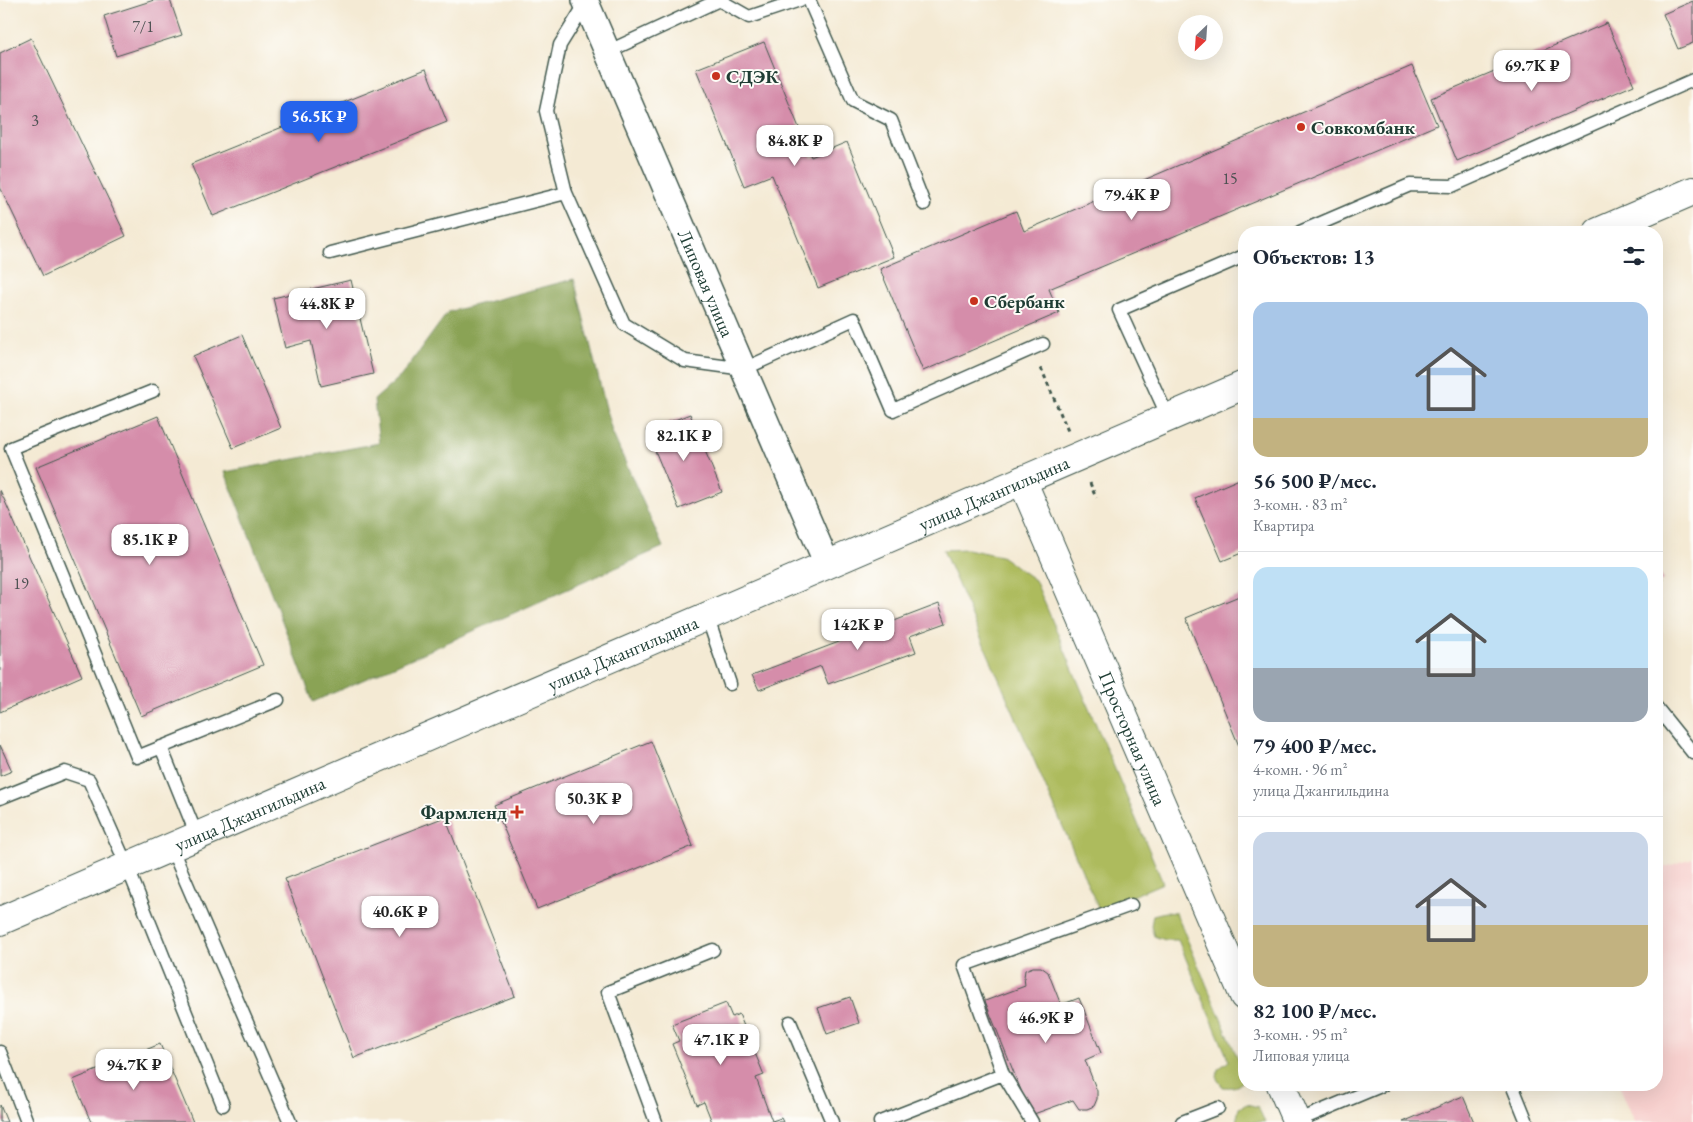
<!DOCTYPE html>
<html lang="ru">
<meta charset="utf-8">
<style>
:root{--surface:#fff;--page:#f6f6f7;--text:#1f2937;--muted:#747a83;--line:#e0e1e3;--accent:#2563eb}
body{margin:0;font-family:"EB Garamond",serif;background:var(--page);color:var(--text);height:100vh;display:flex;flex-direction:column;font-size:19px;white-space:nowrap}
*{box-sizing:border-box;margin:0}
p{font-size:16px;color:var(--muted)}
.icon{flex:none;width:28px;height:28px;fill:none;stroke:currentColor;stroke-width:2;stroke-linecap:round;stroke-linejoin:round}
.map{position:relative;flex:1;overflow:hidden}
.details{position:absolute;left:1238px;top:226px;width:425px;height:865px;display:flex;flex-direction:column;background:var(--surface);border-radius:20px;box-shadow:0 5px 20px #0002}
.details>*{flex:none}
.needle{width:32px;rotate:205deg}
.buttons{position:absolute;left:1178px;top:15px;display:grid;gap:10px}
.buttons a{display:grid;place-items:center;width:45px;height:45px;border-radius:50%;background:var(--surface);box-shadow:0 5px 20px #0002;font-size:25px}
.price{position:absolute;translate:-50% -42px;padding:0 11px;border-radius:10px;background:#fff;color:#222;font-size:16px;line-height:32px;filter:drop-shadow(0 1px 2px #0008)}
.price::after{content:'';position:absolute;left:50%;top:30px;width:15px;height:11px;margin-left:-8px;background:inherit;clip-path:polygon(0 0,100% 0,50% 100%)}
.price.on{background:var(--accent);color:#fff}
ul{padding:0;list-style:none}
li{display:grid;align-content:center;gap:10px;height:265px;padding:0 15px}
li+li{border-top:1px solid var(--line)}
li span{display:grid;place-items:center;height:155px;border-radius:15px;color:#555}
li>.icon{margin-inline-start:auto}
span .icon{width:90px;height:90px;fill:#fffc;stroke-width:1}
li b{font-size:21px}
h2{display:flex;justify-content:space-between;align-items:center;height:60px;padding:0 15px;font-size:21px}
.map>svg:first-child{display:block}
.built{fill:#f7d0ce}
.green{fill:#adbb5d;stroke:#667c48}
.forest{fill:#8aa354;stroke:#547044}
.building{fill:#d58daa}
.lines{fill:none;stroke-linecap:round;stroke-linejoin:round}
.lane-casing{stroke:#3f574c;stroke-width:15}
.street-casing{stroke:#3f574c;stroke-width:28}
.secondary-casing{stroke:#3f574c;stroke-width:30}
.path{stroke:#3f574c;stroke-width:3;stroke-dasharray:4 4;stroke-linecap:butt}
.lane{stroke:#fff;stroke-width:12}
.street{stroke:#fff;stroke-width:25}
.secondary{stroke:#fff;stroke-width:28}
.poi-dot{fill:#c8321e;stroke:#fdfcf7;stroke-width:2}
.labels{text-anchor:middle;stroke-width:4;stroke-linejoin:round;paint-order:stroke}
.number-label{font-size:16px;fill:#4c5152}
.poi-label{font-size:19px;font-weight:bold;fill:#1f3d34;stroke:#fdfcf7;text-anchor:start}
.street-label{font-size:19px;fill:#1f3d34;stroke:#fdfcf7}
</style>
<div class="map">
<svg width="1693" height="1122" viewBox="0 0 1693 1122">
<rect width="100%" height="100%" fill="#fdfcf7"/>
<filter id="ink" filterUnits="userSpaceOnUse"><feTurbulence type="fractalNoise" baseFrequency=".02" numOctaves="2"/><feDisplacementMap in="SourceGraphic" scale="10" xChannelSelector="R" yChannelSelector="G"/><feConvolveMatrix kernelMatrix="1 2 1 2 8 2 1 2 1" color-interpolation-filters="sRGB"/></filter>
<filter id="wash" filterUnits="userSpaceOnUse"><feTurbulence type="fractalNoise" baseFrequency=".0096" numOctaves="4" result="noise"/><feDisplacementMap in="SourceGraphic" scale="20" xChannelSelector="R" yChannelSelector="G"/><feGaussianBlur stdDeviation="1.12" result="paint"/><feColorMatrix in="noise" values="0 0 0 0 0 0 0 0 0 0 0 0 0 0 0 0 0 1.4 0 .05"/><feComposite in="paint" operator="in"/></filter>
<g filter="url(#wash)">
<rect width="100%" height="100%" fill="#f4ead4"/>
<path class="built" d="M1693 858V1122H1635L1619 1085H1656V990L1665 987 1656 963V870Z"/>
<path class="green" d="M967 549 1001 556 1035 580 1163 883 1099 910 943 550Z
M1165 912 1176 913 1244 1073C1244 1086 1235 1088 1223 1087L1217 1079 1218 1069 1229 1061 1178 940H1165L1154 936 1151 926 1153 915Z
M1247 1104 1258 1107 1265 1122H1236L1239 1108Z"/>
<path class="forest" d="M574 279 612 432 663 547 313 702 225 472 379 443 374 400 401 376 448 312Z"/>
<g id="blocks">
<path class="building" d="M154 0H170L182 35 116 56 104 16Z
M1693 1V43L1678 49 1663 14Z
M1607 23 1634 85 1457 161 1431 98Z
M31 38 126 236 43 276 0 187V53Z
M764 42 811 157 847 142 894 257 818 288 772 175 744 186 696 69Z
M1412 66 1437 125 1049 289 1059 313 923 371 880 269 1016 211 1024 231Z
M426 69 447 122 213 216 191 164Z
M351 280 373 374 321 386 311 341 285 348 273 298Z
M242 335 281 428 233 448 193 356Z
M690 414 722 492 679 509 647 431Z
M158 416 263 665 141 716 36 467Z
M1244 477V552L1222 561 1195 498Z
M0 490 82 676 0 712Z
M1656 563 1663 580 1656 583Z
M1244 594V758L1186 618Z
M939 604 946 623 910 636 916 652 828 684 821 666 759 690 752 675Z
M651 741 693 846 537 909 494 805Z
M0 745 12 771 0 776Z
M445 817 515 996 354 1058 285 879Z
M1033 967H1041L1048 972 1061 1005 1079 998 1101 1053 1085 1060 1097 1091V1099L1094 1106 1087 1109H1079L1073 1100 1031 1115 985 1001 1025 986 1024 977 1025 970Z
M850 997 859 1023 827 1034 818 1008Z
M726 1003 732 1017 739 1014 764 1075 756 1078 772 1121 781 1118 783 1122H712L704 1102 697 1105 672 1044 679 1041 672 1024Z
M160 1044 193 1122H91L73 1080Z
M1463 1096 1474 1122H1403Z
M0 1105 7 1122H0Z"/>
</g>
</g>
<g filter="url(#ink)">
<use href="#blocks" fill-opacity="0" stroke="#3f574c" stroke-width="1"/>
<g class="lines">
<g class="lane-casing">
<path id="lane" d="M809 0 853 101 891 120 924 204
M586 3 560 45 546 111 566 193 624 324 685 361 744 369 854 319 893 410 1043 344
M607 52 719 0 749 17 800 0
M1300 232 1410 185 1452 186 1693 80
M330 253 566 193
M153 391 11 448 137 757 278 700
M1168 417 1119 310 1244 256
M707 616 730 684
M1656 707 1693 753
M161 747 197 836
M0 798 65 772 89 780 127 866 223 1105
M171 847 290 1122
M790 1022 832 1122
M0 1052 27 1122
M1003 1074 1032 1122
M1512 1085 1527 1122
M1297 1121 1383 1085
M656 1122 608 992 713 950
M880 1122 1003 1074 964 965 1131 905
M1182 1122 1218 1108"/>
</g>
<g class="street-casing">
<g id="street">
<path id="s1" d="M585 0 827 564"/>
</g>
</g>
<g class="secondary-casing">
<g id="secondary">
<path d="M1598 232 1693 191"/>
<path id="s2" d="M1022 480 1244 996"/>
<path id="s3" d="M0 921 1244 385"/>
<path d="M1281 1085 1297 1122"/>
</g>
</g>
<path class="path" d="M1041 368 1068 431
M1090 483 1096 498"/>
<use href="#lane" class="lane"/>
<use href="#street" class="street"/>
<use href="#secondary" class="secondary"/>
</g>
</g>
<g class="poi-dot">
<circle cx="716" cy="76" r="5"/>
<circle cx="1301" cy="127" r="5"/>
<circle cx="974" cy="301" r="5"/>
<path d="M514.5 804.5h5v5h5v5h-5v5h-5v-5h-5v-5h5z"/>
</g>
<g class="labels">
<g class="number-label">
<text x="143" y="32">7/1</text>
<text x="35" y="126">3</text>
<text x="1230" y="184">15</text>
<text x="21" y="589">19</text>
</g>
<g class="poi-label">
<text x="726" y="83">СДЭК</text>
<text x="1311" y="134">Совкомбанк</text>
<text x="984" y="308">Сбербанк</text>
<text x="507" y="819" text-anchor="end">Фармленд</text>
</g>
<g class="street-label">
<text dy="7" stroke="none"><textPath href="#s1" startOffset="308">Липовая улица</textPath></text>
<text dy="7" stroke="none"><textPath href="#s3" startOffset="1082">улица Джангильдина</textPath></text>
<text dy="7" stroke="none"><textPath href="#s3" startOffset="678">улица Джангильдина</textPath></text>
<text dy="7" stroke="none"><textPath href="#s2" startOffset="281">Просторная улица</textPath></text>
<text dy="7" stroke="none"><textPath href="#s3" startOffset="272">улица Джангильдина</textPath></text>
</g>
</g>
</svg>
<div class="buttons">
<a><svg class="needle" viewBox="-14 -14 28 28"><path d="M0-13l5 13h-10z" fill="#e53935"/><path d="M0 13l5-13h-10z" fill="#747a83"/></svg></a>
</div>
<b class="price" style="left:1532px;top:92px">69.7K ₽</b>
<b class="price on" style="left:319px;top:143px">56.5K ₽</b>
<b class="price" style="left:795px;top:167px">84.8K ₽</b>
<b class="price" style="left:1132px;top:221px">79.4K ₽</b>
<b class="price" style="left:327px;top:330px">44.8K ₽</b>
<b class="price" style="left:684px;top:462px">82.1K ₽</b>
<b class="price" style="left:150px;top:566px">85.1K ₽</b>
<b class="price" style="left:858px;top:651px">142K ₽</b>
<b class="price" style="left:594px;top:825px">50.3K ₽</b>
<b class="price" style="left:400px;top:938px">40.6K ₽</b>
<b class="price" style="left:1046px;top:1044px">46.9K ₽</b>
<b class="price" style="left:721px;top:1066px">47.1K ₽</b>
<b class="price" style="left:134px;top:1091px">94.7K ₽</b>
<section class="details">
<h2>Объектов: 13<svg class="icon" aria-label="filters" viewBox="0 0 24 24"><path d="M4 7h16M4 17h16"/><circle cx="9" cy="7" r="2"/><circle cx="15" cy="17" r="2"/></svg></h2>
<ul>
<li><span style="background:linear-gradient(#a9c7e8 75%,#c2b280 0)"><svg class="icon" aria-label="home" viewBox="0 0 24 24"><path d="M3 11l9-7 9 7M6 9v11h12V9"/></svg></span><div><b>56 500 ₽/мес.</b><p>3-комн. · 83 m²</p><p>Квартира</p></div></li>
<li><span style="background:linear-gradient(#bfe0f5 65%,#9aa5b1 0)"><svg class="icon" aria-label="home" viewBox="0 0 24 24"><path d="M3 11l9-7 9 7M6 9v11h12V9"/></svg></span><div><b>79 400 ₽/мес.</b><p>4-комн. · 96 m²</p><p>улица Джангильдина</p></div></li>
<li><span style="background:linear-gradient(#c9d6e8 60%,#c2b280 0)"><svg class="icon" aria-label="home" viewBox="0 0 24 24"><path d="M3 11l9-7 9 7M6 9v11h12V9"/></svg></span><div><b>82 100 ₽/мес.</b><p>3-комн. · 95 m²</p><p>Липовая улица</p></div></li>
</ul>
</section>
</div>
